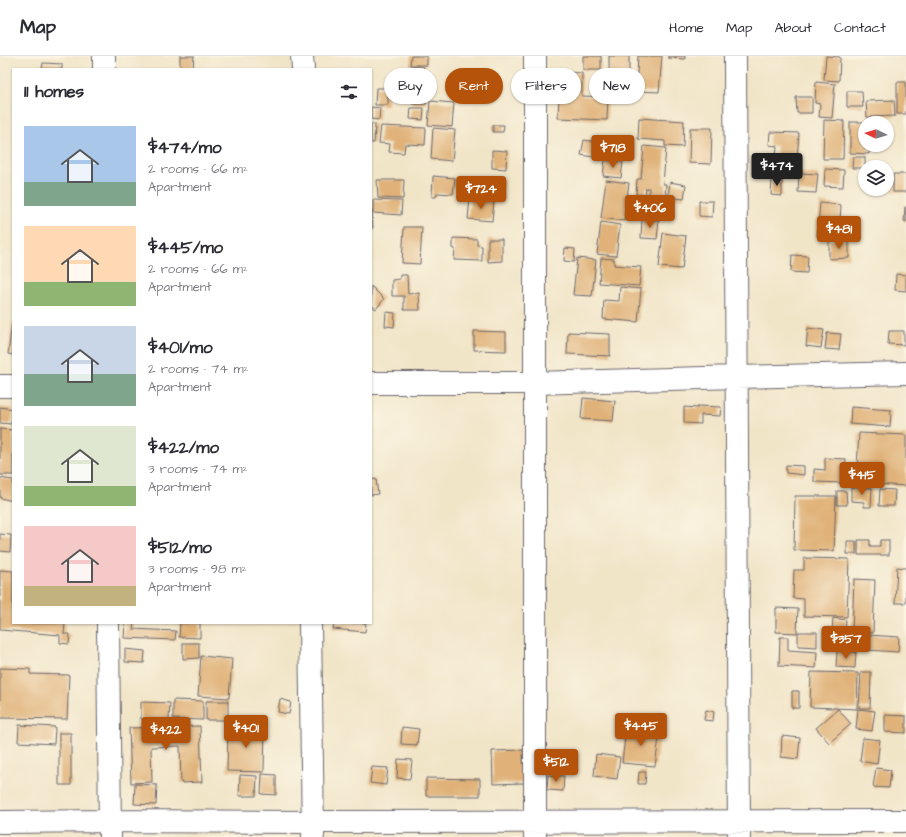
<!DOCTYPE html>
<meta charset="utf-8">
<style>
:root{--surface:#fff;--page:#f2f2f3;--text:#2b2b33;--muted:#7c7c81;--line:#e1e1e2;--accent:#b45309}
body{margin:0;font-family:"Architects Daughter",sans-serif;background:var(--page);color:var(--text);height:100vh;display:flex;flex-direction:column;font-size:15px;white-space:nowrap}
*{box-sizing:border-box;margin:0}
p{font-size:13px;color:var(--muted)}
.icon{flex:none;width:22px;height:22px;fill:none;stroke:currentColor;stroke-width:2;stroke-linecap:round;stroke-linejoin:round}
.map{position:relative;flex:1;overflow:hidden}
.details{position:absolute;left:12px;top:12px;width:360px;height:556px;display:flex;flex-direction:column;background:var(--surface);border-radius:0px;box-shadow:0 1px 3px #0004}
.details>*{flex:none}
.banner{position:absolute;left:384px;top:12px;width:380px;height:36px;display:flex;gap:8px}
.needle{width:26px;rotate:275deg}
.buttons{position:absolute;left:858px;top:60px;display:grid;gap:8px}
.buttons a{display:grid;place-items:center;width:36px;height:36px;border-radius:50%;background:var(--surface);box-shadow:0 1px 3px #0004;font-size:20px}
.price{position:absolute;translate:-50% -34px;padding:0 9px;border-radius:4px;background:var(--accent);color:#fff;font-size:13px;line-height:26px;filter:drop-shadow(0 1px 2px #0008)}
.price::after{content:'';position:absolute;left:50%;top:24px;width:12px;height:9px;margin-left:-6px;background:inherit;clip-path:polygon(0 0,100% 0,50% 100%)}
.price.current{background:#222;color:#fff}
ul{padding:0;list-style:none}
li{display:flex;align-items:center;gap:12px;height:100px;padding:0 12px}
li span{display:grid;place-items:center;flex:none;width:112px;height:80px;border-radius:0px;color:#555}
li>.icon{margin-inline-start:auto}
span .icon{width:48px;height:48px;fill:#fffc;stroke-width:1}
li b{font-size:17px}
h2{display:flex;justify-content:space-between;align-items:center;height:48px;padding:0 12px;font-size:17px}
.tag{padding:0 14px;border-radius:18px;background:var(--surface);box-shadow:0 1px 3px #0004;font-size:14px;line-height:36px}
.tag.current{background:var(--accent);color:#fff}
header{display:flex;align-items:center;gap:24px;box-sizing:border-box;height:56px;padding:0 20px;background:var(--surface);border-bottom:1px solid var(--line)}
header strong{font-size:19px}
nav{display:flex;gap:22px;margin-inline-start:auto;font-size:14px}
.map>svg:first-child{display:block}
.building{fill:#e0b279}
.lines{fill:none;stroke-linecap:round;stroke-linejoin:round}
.street-casing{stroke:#6a666c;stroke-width:24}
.street{stroke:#fff;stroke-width:22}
</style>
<header>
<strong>Map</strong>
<nav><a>Home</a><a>Map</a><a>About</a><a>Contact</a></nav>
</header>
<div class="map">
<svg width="906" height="781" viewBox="0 0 906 781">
<rect width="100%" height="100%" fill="#fcf5e5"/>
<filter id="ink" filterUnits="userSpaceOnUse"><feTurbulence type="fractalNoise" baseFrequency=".025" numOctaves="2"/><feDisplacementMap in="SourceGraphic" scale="8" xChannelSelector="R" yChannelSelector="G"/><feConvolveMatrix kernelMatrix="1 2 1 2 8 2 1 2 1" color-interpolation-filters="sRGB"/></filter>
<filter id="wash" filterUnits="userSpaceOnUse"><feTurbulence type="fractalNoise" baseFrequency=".012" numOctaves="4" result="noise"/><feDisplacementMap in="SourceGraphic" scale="16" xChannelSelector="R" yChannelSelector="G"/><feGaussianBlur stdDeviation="0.9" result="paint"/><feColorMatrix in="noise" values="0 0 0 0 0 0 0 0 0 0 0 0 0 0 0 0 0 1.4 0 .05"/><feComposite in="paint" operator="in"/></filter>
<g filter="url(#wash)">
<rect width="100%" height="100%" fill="#f1e5c8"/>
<g id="blocks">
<path class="building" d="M180 0H194L193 13H180Z
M411 0H427V9H410Z
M583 0H601V14H583Z
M609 0H629V24H609Z
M638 0H662L659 36 636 35Z
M668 0H685V3L668 2Z
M826 0 840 1 839 25 824 24Z
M43 7 62 8V13H42Z
M412 10 424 11 423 18 411 17Z
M566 16 582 17V40L608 41 607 64 558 62 559 39H566Z
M816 26 835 28 832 62 819 61 820 48 815 47Z
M897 26H906V58H897Z
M376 32H388V49H375Z
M412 34 427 35 426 48H412Z
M847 35H862L863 51H847Z
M796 41H812V57H797Z
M894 44 895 60 867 61 866 45Z
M430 45 454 47 452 71 428 69Z
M371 51 380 52 379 64 371 63Z
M411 52H424L423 64 410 63Z
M639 62 684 65 683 91 665 90V85L638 83Z
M824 64 844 65 843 103H823Z
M850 66H865V89H869V98L850 97Z
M371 68H375L374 87H371Z
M493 69H504L503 76H493Z
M381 70 426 72 425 89 405 88 404 97 389 96 390 88 379 87Z
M433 72 455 74 452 105 431 103Z
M690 72H712L711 108 689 107Z
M770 76 799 77 797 104 776 103 777 90 769 89Z
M584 84 597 86 594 101 581 99Z
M644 90 666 92 663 128H666L665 142 649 140V132H646L645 139H636L637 123H641Z
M492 94 507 95 506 113 492 112Z
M853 101H865V112H852Z
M605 104 623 106 621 122 603 120Z
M773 106 791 107 790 120 771 118Z
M825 113 844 114 843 131 824 130Z
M799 117 818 118 816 137 798 136Z
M893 118H906V136H893Z
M433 120 455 122 453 138 437 137 436 141H432Z
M482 122 503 124 501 142 480 140Z
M772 122 782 123V140L771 139Z
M377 124H404L403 143 378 142Z
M606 124 629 127 624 165 601 162Z
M670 126 686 129 684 143 668 141Z
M470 142 494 144 492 165 468 163Z
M373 144 402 145 401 159 373 157Z
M699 145H713L712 161 699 160Z
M820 147 841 149 839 181 817 180Z
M905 151H906V166L904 165Z
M371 154H372L373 172H371Z
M642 163 659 164 657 183 641 182Z
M601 166 620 169 616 200 597 198Z
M404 171H422L420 208 402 207Z
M663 177 686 180 682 213 659 211Z
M453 182 477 183V189L482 190V205L454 204 455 193 453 192Z
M488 183H502V205L488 206Z
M849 184V202L829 203V185Z
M565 192 575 193 574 206 564 205Z
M792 199 808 200 807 217 791 216Z
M577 202 596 204 592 240 573 239Z
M601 202 614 203V209L641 211 639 230 599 227Z
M896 218 906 219V235L895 234Z
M400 219H407L408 238 419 237 420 254H404V240H392V224L400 223Z
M371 230 384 243 376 253 371 249Z
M620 231 641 233 638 266 603 263 604 244 619 245Z
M386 256 395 257 394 271 385 270Z
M12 267H13V299L8 298Z
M808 272 824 274 821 292 806 290Z
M474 275 506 276V295L474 294Z
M889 275H904V289L888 288Z
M568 276 610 278V300L567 298Z
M827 277 841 278 839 294 825 293Z
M583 342 615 345 613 365 581 363Z
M698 350 721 351 720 360 701 359V368L684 367V351L698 352Z
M0 351 13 353 11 368 0 367Z
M851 351 891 354 890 371 850 368Z
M0 373 13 374V419H0Z
M859 377 906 379V430L856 427Z
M825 402 846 403 844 427 814 426V413L825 414Z
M786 409 804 410V419L786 417Z
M0 422 13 424V445L0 442Z
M376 423 378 438 371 439V424Z
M851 431 872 432 871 451H864V446L851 445Z
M880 433 895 434 894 450H879Z
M837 435H846L847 449H837Z
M795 440H836L834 495 794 494Z
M0 478 11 479 10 496 0 495Z
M858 484H870V490H880V484H889V499H858Z
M847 485H856V498H847Z
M804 502 849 503 847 561 804 560V543L793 542 794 514H804Z
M897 511 906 512V547H895Z
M0 514 13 515V567H65L64 578H70L69 588 60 587V579L0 574Z
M854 523 875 524 873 577 852 576Z
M776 552 798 553 797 577 776 576Z
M833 562 846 564 845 579 859 581V591L831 589Z
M125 567H134L133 573 176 575 175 584 124 582Z
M180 567H200V582L179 581Z
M334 567H366L365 576 333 573Z
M798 576H817V591L798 590Z
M868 579 899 581 898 596 867 594Z
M780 581H788V594L817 596 816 612 779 610Z
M183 587H199V602L183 603Z
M125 593 145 595 144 607 125 606Z
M837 595 856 596 855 612 836 611Z
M201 600 232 603 229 642 198 640Z
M0 612 30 613V618L69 619 67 663 0 662Z
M811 616 858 617 857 653 810 651Z
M861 616H871L870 652H859Z
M792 635H799V652H792Z
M280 643 291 646 289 658 278 656Z
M173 644 203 645V664L173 663Z
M206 645H228V664H206Z
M141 646 170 647 169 664 141 663Z
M838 653 851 668 829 687 816 672Z
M858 653 875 655 872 675 856 673Z
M706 654 714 656 713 665 704 664Z
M885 659 906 660V677L885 676Z
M19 669 55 671 54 688 18 686Z
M200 670 202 726 181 727 180 690 151 691 152 726 131 727 129 672Z
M228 671H265L264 716 227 715Z
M402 671 419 673 417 689 401 688Z
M626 671 660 675 655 710 622 707Z
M59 677H71V729H59Z
M782 680 800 682 798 703 781 701Z
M863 682 880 684 877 708 860 705Z
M523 694 524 727 493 728 492 695Z
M596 698 620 701 617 723 594 720Z
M398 703 412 704 410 723 397 722Z
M372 711 388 712 386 729 370 727Z
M876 712 891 714 889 732 873 731Z
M639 716H646L645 728H638Z
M262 718 276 719V739L261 738Z
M240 719 257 720 256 740H239Z
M548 719 564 720 563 735 547 734Z
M426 722 480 723V740H426Z
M135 728 157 729 156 749 134 748Z"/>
</g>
</g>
<g filter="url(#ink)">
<use href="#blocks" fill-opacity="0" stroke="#6a666c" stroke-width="1"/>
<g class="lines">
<g class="street-casing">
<path id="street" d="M104 0V13
M302 0 303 13
M735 0 739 781
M371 327H535L737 321 906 317
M0 330H13
M108 567 110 781
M310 567 313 780
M0 766 109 765 312 766 906 765
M535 780V0"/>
</g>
<use href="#street" class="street"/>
</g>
</g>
</svg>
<div class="buttons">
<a><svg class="needle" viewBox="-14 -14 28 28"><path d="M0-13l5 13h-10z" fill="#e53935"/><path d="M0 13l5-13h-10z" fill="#7c7c81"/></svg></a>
<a><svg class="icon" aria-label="layers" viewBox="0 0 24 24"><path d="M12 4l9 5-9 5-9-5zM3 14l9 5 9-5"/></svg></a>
</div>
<b class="price" style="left:613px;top:113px">$718</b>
<b class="price current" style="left:777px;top:131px">$474</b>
<b class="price" style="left:481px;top:154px">$724</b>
<b class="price" style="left:650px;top:173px">$406</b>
<b class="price" style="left:839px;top:194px">$481</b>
<b class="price" style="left:862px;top:440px">$415</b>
<b class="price" style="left:846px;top:604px">$357</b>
<b class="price" style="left:641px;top:691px">$445</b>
<b class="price" style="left:246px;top:693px">$401</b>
<b class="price" style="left:166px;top:695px">$422</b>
<b class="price" style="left:556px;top:727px">$512</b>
<div class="banner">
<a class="tag">Buy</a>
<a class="tag current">Rent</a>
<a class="tag">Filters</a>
<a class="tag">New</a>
</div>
<section class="details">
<h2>11 homes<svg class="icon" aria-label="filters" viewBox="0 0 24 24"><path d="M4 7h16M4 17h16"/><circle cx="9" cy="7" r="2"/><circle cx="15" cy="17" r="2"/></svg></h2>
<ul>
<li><span style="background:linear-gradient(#a9c7e8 70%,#7fa58c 0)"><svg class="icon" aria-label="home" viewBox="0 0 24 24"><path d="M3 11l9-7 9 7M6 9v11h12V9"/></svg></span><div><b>$474/mo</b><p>2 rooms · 66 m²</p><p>Apartment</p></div></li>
<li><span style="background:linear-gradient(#ffd9b3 70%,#8fb573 0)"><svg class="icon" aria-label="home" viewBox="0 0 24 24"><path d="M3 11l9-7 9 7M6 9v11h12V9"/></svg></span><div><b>$445/mo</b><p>2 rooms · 66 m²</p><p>Apartment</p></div></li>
<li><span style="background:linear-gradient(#c9d6e8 60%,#7fa58c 0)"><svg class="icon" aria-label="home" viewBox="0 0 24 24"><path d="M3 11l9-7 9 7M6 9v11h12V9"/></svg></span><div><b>$401/mo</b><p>2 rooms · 74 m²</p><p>Apartment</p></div></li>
<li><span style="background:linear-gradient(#dfe7d0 75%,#8fb573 0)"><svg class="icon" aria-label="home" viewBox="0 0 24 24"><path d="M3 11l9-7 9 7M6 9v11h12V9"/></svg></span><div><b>$422/mo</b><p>3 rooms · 74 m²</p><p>Apartment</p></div></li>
<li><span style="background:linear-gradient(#f6c9c9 75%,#c2b280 0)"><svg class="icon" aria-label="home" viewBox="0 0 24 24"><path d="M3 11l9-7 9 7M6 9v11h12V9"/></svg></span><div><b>$512/mo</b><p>3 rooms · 98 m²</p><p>Apartment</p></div></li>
</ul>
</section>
</div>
